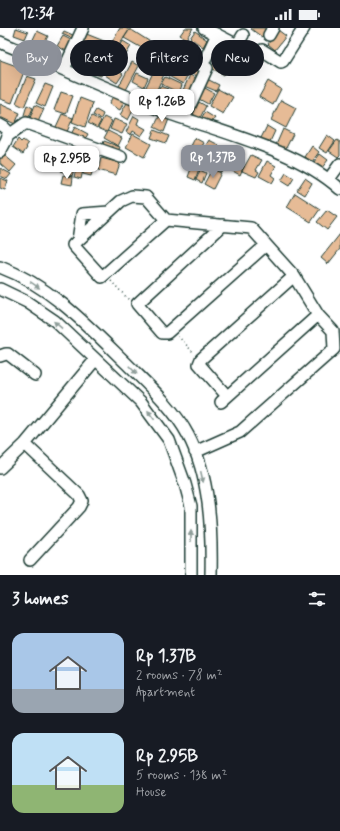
<!DOCTYPE html>
<meta charset="utf-8">
<style>
:root{--surface:#171b24;--page:#20242c;--text:#f1f3f6;--muted:#9ea1a6;--accent:#8c9099}
body{margin:0;font-family:Mynerve,sans-serif;background:var(--page);color:var(--text);height:100vh;display:flex;flex-direction:column;font-size:15px;white-space:nowrap}
*{box-sizing:border-box;margin:0}
p{font-size:13px;color:var(--muted)}
.icon{flex:none;width:22px;height:22px;fill:none;stroke:currentColor;stroke-width:2;stroke-linecap:round;stroke-linejoin:round}
.map{position:relative;height:547px;overflow:hidden}
.side{display:flex;flex-direction:column;background:var(--surface);flex:1}
.side>*{flex:none}
.hud{position:absolute;left:12px;top:12px;width:316px;height:36px;display:flex;gap:8px}
.price{position:absolute;translate:-50% -34px;padding:0 9px;border-radius:8px;background:#fff;color:#222;font-size:13px;line-height:26px;filter:drop-shadow(0 1px 2px #0008)}
.price::after{content:'';position:absolute;left:50%;top:24px;width:12px;height:9px;margin-left:-6px;background:inherit;clip-path:polygon(0 0,100% 0,50% 100%)}
.price.active{background:var(--accent);color:#fff}
ul{padding:0;list-style:none}
li{display:flex;align-items:center;gap:12px;height:100px;padding:0 12px}
li span{display:grid;place-items:center;flex:none;width:112px;height:80px;border-radius:12px;color:#555}
li>.icon{margin-inline-start:auto}
span .icon{width:48px;height:48px;fill:#fffc;stroke-width:1}
li b{font-size:17px}
h2{display:flex;justify-content:space-between;align-items:center;height:48px;padding:0 12px;font-size:17px}
.pill{padding:0 14px;border-radius:18px;background:var(--surface);box-shadow:0 4px 16px #0002;font-size:14px;line-height:36px}
.pill.active{background:var(--accent);color:#fff}
.status{display:flex;justify-content:space-between;align-items:center;height:28px;padding:0 20px;background:var(--surface);direction:ltr}
.status svg{height:11px;fill:currentColor}
.map>svg:first-child{display:block}
.building{fill:#e6bb96;stroke:#1f3d34}
.lines{fill:none;stroke-linecap:round;stroke-linejoin:round}
.minor-casing{stroke:#1f3d34;stroke-width:14}
.path{stroke:#1f3d34;stroke-width:1.5;stroke-dasharray:1 3;stroke-linecap:butt}
.minor{stroke:#fff;stroke-width:11}
.oneway{fill:#8f9e9a}
</style>
<div class="status"><b>12:34</b><svg viewBox="0 0 49 12"><path d="M0 12V9h3v3zM5 12V6h3v6zM10 12V3h3v9zM15 12V0h3v12zM26 1h20v11H26zM47 4h2v5h-2z"/></svg></div>
<div class="map">
<svg width="340" height="547" viewBox="0 0 340 547">
<rect width="100%" height="100%" fill="#fff"/>
<filter id="ink" filterUnits="userSpaceOnUse"><feTurbulence type="fractalNoise" baseFrequency=".025" numOctaves="2"/><feDisplacementMap in="SourceGraphic" scale="8" xChannelSelector="R" yChannelSelector="G"/><feConvolveMatrix kernelMatrix="1 2 1 2 8 2 1 2 1" color-interpolation-filters="sRGB"/></filter>
<g filter="url(#ink)">
<path class="building" d="M16 0 28 4 25 11 14 7Z
M120 0H125L129 2 118 19 111 15Z
M185 0H193L186 11 180 7Z
M252 0H269L262 9 251 1Z
M130 1 152 15 147 23 124 10Z
M278 2 286 8 275 22 268 16Z
M37 3 48 8 38 27 28 22Z
M64 3 75 8 73 11 62 6Z
M195 3 207 12 203 19 190 10Z
M84 5 109 15 105 25 79 15Z
M63 8 71 12 66 23 57 18Z
M123 13 131 18 119 39 111 34Z
M188 13 198 19 190 32 181 26Z
M245 13 258 21 254 29 241 22Z
M153 15 164 21 160 28 149 22Z
M78 17 86 22 79 38 70 34Z
M229 19 237 23 230 35 222 30Z
M164 22 173 27 154 68 144 63Z
M50 24 62 31 59 37 46 31Z
M238 26 251 35 245 44 231 35Z
M175 27 189 34 185 43 170 36Z
M93 29 106 33 101 48 88 44Z
M217 29 230 37 224 47 211 40Z
M0 32 25 41 12 75 0 71Z
M132 34 139 38 126 62 119 58Z
M190 34 204 41 200 50 186 43Z
M170 36 188 46 183 56 165 46Z
M111 37 123 46 117 55 105 47Z
M137 45 148 50 144 59 133 53Z
M190 47 200 52 193 67 183 62Z
M27 48 36 51 24 79 16 75Z
M165 49 182 57 179 65 161 56Z
M207 51 219 57 216 63 204 58Z
M268 53 281 61 273 77 259 69Z
M45 56 53 59 45 79 36 75Z
M160 58 168 61 160 77 153 73Z
M203 59 214 65 208 76 197 70Z
M218 61 233 69 223 86 209 78Z
M171 63 182 68 178 78 167 73Z
M61 64 73 68 66 86 54 82Z
M113 68 124 74 120 82 109 76Z
M184 68 191 71 184 85 177 81Z
M80 70 93 75 85 99 72 94Z
M281 72 296 80 286 100 271 92Z
M128 73 136 77 128 92 120 87Z
M199 74 206 78 200 90 193 86Z
M0 76 20 85 15 96 0 89Z
M27 77 33 80 29 89 24 87Z
M35 77 44 81 38 94 30 90Z
M96 82 103 86 101 91 93 87Z
M205 84 215 90 211 95 202 89Z
M62 86 73 90 66 106 55 101Z
M160 87 169 91 164 104 154 99Z
M92 88 101 93 97 100 88 95Z
M134 88 139 91 137 96 146 101 141 108 133 103 131 107 126 104Z
M104 89 112 93 107 104 98 100Z
M114 91 127 96 122 106 110 101Z
M267 98 275 103 269 116 260 112Z
M75 99 88 106 84 113 71 106Z
M283 101 293 106 285 122 276 117Z
M154 102 169 108 166 115 151 110Z
M108 103 122 110 118 118 104 110Z
M133 106 151 116 144 129 126 119Z
M327 107 335 113 327 125 319 120Z
M195 110 204 115 198 125 190 120Z
M18 111 21 114 23 112 28 116 26 119 27 120 23 126 13 119Z
M209 112 219 117 212 129 202 124Z
M337 112 340 114V127L338 129 329 123Z
M104 113 120 119 117 126 102 119Z
M312 118 319 124 312 134 305 129Z
M222 119 232 124 221 144 212 139Z
M69 120 78 124 75 131 66 127Z
M236 122 244 126 240 136 244 138 240 147 227 140Z
M79 125 89 129 86 136 76 132Z
M202 125 212 130 206 141 196 136Z
M3 126 16 137 10 144 0 135V130Z
M320 126 328 132 321 141 313 135Z
M251 127 262 132 256 142 259 144 256 149 242 143Z
M67 130 77 134 74 140 64 135Z
M90 130 98 132 96 140 87 138Z
M101 130 120 135 116 147 98 142Z
M267 133 276 138 271 147 275 150 272 155 259 148Z
M64 137 74 141 72 148 61 143Z
M77 137 84 138 81 151 74 149Z
M192 138 199 141 195 152 188 149Z
M85 139 93 141 91 148 83 146Z
M0 140 11 146 7 151 0 148Z
M212 141 221 145 213 161 204 156Z
M200 142 206 145 202 155 196 152Z
M286 145 294 150 289 158 281 153Z
M63 147 73 149 72 157 61 155Z
M0 150 8 153 5 162 0 160Z
M305 150 312 155 305 167 297 162Z
M295 165 320 181 311 194 287 179Z
M327 182 337 189 327 202 317 194Z
M340 206V221L328 236 321 230Z"/>
<g class="lines">
<g class="minor-casing">
<path id="minor" d="M204 0 237 17 243 7
M269 7 273 0
M0 14C56 38 111 63 168 85 223 105 297 122 340 161
M262 22 281 34 283 33 304 0
M64 41 83 0
M184 90 207 40 202 38 217 6
M0 97C15 104 5 113 0 124
M9 107 26 95 121 129
M329 151 340 136
M166 192 102 249 73 217 121 173 132 168 146 169 166 192 251 200 294 248 318 287 333 303 334 321 240 404 195 424
M223 197 137 276 162 305H167L266 217
M78 212 82 186 109 184
M0 239C51 258 89 299 127 336 149 358 173 379 188 407 210 448 212 502 211 547
M0 261 27 274 55 293 141 374 169 412 185 456 191 478V547
M0 328 6 326H8L35 347
M227 368 199 336 201 331 294 248
M221 374 318 287
M25 416 79 467 82 473 79 479 30 532
M0 440 25 416 95 332"/>
</g>
<path class="path" d="M111 253 129 272
M178 308 193 324"/>
<use href="#minor" class="minor"/>
</g>
<defs><path id="oneway-solid" d="M-6-.8H1V-3.2L6.5 0L1 3.2V.8H-6Z"/></defs>
<g class="oneway">
<use href="#oneway-solid" transform="translate(35 257) rotate(34)"/>
<use href="#oneway-solid" transform="translate(58 297) rotate(-139)"/>
<use href="#oneway-solid" transform="translate(133 342) rotate(45)"/>
<use href="#oneway-solid" transform="translate(151 387) rotate(-126)"/>
<use href="#oneway-solid" transform="translate(202 449) rotate(77)"/>
<use href="#oneway-solid" transform="translate(191 508) rotate(-90)"/>
</g>
</g>
</svg>
<b class="price" style="left:162px;top:95px">Rp 1.26B</b>
<b class="price active" style="left:213px;top:151px">Rp 1.37B</b>
<b class="price" style="left:67px;top:152px">Rp 2.95B</b>
<div class="hud">
<a class="pill active">Buy</a>
<a class="pill">Rent</a>
<a class="pill">Filters</a>
<a class="pill">New</a>
</div>
</div>
<section class="side">
<h2>3 homes<svg class="icon" aria-label="filters" viewBox="0 0 24 24"><path d="M4 7h16M4 17h16"/><circle cx="9" cy="7" r="2"/><circle cx="15" cy="17" r="2"/></svg></h2>
<ul>
<li><span style="background:linear-gradient(#a9c7e8 70%,#9aa5b1 0)"><svg class="icon" aria-label="home" viewBox="0 0 24 24"><path d="M3 11l9-7 9 7M6 9v11h12V9"/></svg></span><div><b>Rp 1.37B</b><p>2 rooms · 78 m²</p><p>Apartment</p></div></li>
<li><span style="background:linear-gradient(#bfe0f5 65%,#8fb573 0)"><svg class="icon" aria-label="home" viewBox="0 0 24 24"><path d="M3 11l9-7 9 7M6 9v11h12V9"/></svg></span><div><b>Rp 2.95B</b><p>5 rooms · 138 m²</p><p>House</p></div></li>
</ul>
</section>
